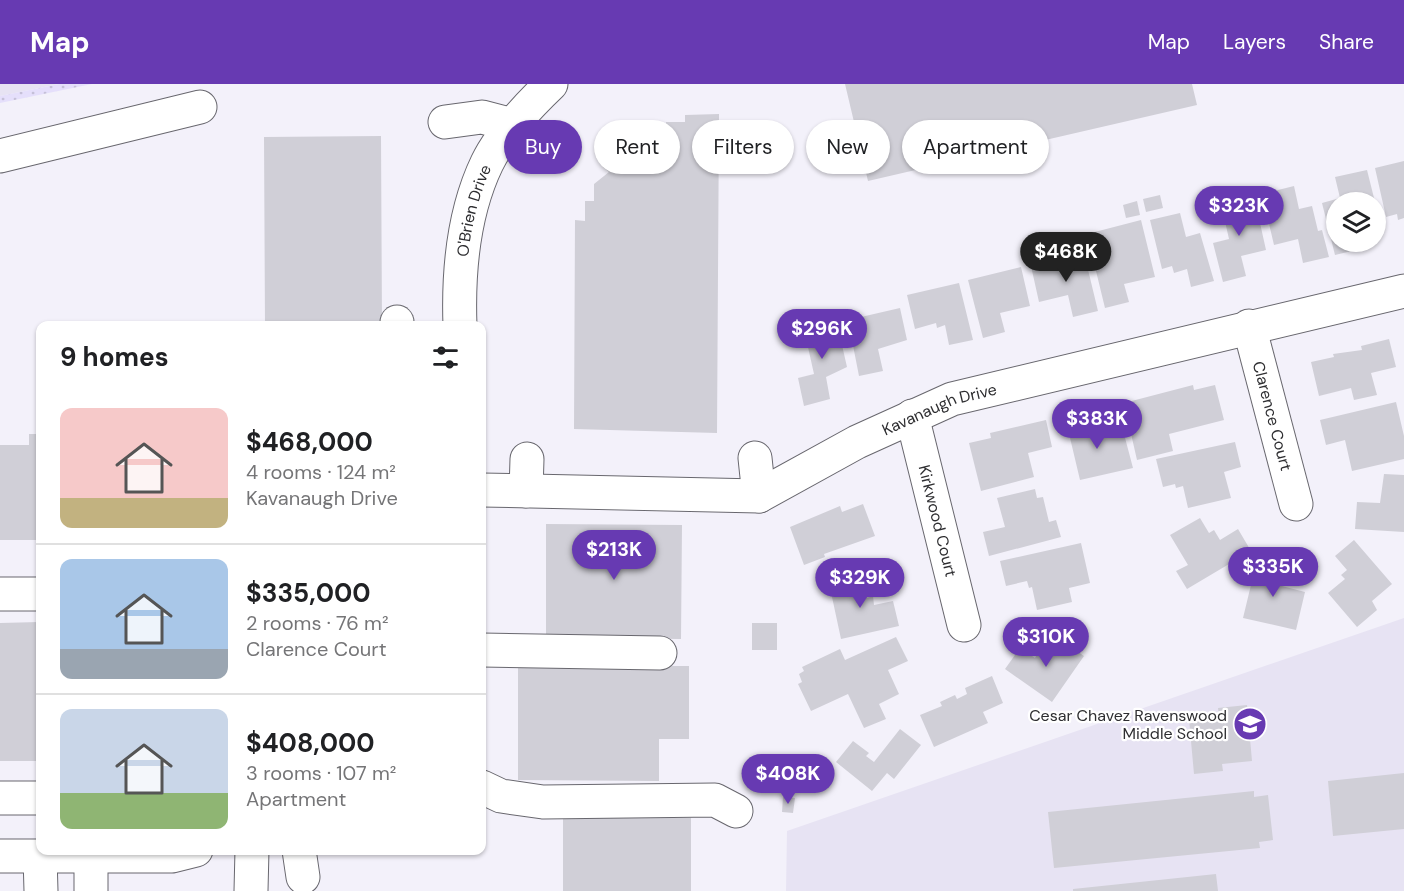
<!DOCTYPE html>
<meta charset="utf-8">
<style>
:root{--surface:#fff;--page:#f2f2f2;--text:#202124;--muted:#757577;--line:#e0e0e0;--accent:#673ab2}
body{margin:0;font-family:"DM Sans",sans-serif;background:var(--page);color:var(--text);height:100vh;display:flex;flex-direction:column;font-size:22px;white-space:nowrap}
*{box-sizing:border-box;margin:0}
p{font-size:20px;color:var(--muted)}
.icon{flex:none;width:33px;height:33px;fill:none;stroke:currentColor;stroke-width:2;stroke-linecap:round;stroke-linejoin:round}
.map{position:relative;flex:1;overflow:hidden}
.drawer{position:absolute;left:36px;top:237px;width:450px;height:534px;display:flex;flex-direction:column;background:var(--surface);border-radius:12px;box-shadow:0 2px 4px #0004}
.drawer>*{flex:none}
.guide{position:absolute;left:504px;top:36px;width:570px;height:54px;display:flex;gap:12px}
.buttons{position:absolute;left:1326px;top:108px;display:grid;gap:12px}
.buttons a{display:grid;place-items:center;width:60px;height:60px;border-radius:50%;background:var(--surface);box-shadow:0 2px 4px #0004;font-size:30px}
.price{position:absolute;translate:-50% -51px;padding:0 14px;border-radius:21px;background:var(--accent);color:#fff;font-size:20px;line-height:39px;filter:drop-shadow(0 2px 3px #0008)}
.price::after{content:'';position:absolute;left:50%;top:36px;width:18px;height:14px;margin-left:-9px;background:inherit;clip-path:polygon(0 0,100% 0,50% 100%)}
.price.selected{background:#222;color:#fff}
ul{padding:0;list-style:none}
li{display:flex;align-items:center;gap:18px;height:150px;padding:0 24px}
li+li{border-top:2px solid var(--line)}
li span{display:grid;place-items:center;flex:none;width:168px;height:120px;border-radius:12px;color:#555}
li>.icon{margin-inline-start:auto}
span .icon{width:72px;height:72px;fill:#fffc;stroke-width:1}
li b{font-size:26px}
h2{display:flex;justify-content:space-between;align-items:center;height:72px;padding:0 24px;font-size:26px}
.chip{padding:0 21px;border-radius:27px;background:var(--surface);box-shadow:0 2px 4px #0004;font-size:21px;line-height:54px}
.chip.selected{background:var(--accent);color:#fff}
header{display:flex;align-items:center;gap:36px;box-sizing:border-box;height:84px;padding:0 30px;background:var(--accent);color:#fff}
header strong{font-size:28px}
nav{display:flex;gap:33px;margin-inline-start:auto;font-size:21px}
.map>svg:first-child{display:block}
.built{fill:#e7e3f3}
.grass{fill:url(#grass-dots)}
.building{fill:#d0cfd7}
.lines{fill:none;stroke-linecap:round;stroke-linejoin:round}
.minor-casing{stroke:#68676e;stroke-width:35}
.minor{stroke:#fff;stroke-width:33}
.labels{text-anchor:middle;stroke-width:4.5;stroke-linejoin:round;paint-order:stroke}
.street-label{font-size:16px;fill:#2e2e31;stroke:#fff}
.poi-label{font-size:16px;fill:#2e2e31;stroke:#fff;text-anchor:end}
</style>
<header>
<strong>Map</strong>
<nav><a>Map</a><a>Layers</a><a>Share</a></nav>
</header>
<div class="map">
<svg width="1404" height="807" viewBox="0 0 1404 807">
<defs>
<pattern id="grass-dots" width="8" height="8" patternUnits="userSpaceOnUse" patternTransform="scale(1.5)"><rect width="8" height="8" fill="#e5dffb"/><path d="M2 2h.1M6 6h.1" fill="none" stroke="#c5c0d8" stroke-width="1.8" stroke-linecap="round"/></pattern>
</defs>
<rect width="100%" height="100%" fill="#f3f1fa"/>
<path class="built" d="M0 0H59L0 12Z
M1404 534V807H786L787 747Z"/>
<path class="grass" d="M59 0H92L0 19V12Z"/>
<path class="building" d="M845 0H1192L1197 21 868 97Z
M719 30 717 349 574 345 575 136 585 137V117H594V100L609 88 603 83 631 55 636 60 646 48H666V38H685V31Z
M381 52 382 242H265L264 53Z
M1404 77V134L1398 136 1397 130 1386 133 1375 84Z
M1367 86 1375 118H1336V158H1359L1360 165 1335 171 1322 119 1340 114 1335 93Z
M1294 102 1299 125 1312 122 1318 147 1322 146 1329 173 1303 179 1298 155 1274 161 1262 110Z
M1160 111 1163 124 1146 128 1143 115Z
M1254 112 1266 166 1241 172 1246 192 1223 198 1213 159 1229 155 1221 120Z
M1137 117 1140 131 1126 134 1123 121Z
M1180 129 1186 153 1200 149 1214 197 1191 203 1187 185 1174 189 1172 182 1162 185 1150 136Z
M1141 136 1155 193 1124 200 1129 218 1105 224 1087 150Z
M1084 169 1098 227 1073 233 1068 211 1039 218 1031 182Z
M1021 183 1030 222 1000 229 1005 248 983 254 968 196Z
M959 199 973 256 949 261 945 241 937 244 936 239 915 245 907 211Z
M900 224 907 256 878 265 883 287 859 292 848 236Z
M836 235 847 283 826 293 830 315 804 322 798 294 814 290 803 241Z
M1389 255 1396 283 1371 289 1377 311 1354 316 1351 304 1319 312 1311 278 1334 273 1333 270 1362 266 1361 262Z
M1193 301 1194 306 1215 301 1224 336 1169 350 1173 367 1137 376 1124 319Z
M1396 318 1404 352V375L1352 387 1345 356 1326 361 1320 336Z
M1089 331 1095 353 1107 350 1108 354 1124 350 1133 384 1080 396 1066 337Z
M1046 336 1052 363 1028 369 1034 393 981 407 969 359 991 354 990 349Z
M29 350H40V456H0V361H29Z
M1235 358 1241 383 1224 388 1231 414 1188 424 1183 402 1176 404 1175 400 1163 403 1156 375Z
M1384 390 1404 391V448L1355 445 1357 418 1380 419Z
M1035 405 1037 414 1043 413 1049 438 1056 436 1061 453 989 472 983 448 1005 443 997 414Z
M863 420 875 452 824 470 825 473 804 481 790 443 840 422 842 428Z
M1200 434 1209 449 1214 446 1220 456 1238 445 1251 467 1187 505 1176 487 1188 481 1170 451Z
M546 440 682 441 681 555 546 554Z
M1354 456 1392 500 1372 517 1377 526 1357 543 1328 509 1345 495 1341 491 1347 486 1335 472Z
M1081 459 1090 499 1069 504 1072 518 1037 526 1032 503 1029 504 1027 497 1006 502 1000 477Z
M1257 476 1283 481 1278 501 1305 508 1296 546 1243 534Z
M863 492 867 514 873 512 874 521 893 517 899 542 841 555 829 499Z
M39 538 40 677H0V539Z
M752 539H777V566H752Z
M1055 552 1084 572 1052 618 1005 585 1020 564 1035 574 1039 567 1043 569Z
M896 553 908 577 888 586 899 610 879 620 886 635 864 644 848 610 811 627 798 600 802 598 799 590 804 587 802 583 840 565 845 576Z
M518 582H689V655H659V697L518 696Z
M992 592 1003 619 983 628 988 639 934 663 920 631 942 622 940 618 955 611 957 615 967 610 965 604Z
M1247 621 1252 677 1222 680 1223 687 1194 690 1189 635 1219 632 1218 624Z
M900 645 921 661 894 695 887 689 872 707 836 678 853 657 869 669 866 672 874 678Z
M1404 689V745L1333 752 1328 697Z
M1254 707V713L1268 711 1273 756 1259 758 1260 764 1054 784 1048 728Z
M783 713 795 714 793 729 782 728Z
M563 734H691V807H563Z
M1216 790 1218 807H1073V805Z"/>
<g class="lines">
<g class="minor-casing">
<g id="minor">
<path d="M445 38 482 33 513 41"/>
<path d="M0 72 200 23"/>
<path d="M397 242V238"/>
<path id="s1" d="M460 242C458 187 463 129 487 79 501 50 528 22 551 0"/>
<path id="s2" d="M1249 242 1296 420"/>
<path id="s3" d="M912 332 964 541"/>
<path d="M755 374 759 412"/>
<path id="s4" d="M482 406 759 412 857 358 952 315 1404 207"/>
<path d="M526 407 527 375"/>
<path d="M0 510H40"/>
<path d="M482 566 660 569"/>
<path d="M482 703 501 712 543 718 715 716 736 727"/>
<path d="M0 714H40"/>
<path d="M299 766 303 793"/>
<path d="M0 772H172L196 766"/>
<path d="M40 772 41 807"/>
<path d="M91 807V772"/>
<path d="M251 807 252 766"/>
</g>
</g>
<use href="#minor" class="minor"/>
</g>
<defs>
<g id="school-disc" transform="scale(1.725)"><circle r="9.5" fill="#673ab2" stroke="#fff"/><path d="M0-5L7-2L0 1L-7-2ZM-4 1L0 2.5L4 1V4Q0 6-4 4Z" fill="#fff"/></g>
</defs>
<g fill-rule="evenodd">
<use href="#school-disc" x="1250" y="640"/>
</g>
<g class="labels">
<g class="street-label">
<text dy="6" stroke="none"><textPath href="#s1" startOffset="117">O'Brien Drive</textPath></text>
<text dy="6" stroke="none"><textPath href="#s4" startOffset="478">Kavanaugh Drive</textPath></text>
<text dy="6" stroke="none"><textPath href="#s2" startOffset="93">Clarence Court</textPath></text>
<text dy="6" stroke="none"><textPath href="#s3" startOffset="108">Kirkwood Court</textPath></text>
</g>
<g class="poi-label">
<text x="1227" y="637">Cesar Chavez Ravenswood<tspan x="1227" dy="18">Middle School</tspan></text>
</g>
</g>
</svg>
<div class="buttons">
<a><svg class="icon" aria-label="layers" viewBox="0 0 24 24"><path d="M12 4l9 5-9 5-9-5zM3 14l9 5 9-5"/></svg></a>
</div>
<b class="price" style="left:1239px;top:153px">$323K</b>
<b class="price selected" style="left:1066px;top:199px">$468K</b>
<b class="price" style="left:822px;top:276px">$296K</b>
<b class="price" style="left:1097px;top:366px">$383K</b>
<b class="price" style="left:614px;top:497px">$213K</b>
<b class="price" style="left:1273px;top:514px">$335K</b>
<b class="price" style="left:860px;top:525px">$329K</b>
<b class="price" style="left:1046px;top:584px">$310K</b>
<b class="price" style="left:788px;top:721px">$408K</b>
<div class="guide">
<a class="chip selected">Buy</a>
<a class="chip">Rent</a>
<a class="chip">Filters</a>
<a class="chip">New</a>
<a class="chip">Apartment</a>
</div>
<section class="drawer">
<h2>9 homes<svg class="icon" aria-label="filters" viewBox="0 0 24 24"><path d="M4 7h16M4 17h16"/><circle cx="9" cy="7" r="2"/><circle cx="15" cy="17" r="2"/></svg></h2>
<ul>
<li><span style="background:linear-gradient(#f6c9c9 75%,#c2b280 0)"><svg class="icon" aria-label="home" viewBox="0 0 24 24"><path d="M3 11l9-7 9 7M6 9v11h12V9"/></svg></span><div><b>$468,000</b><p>4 rooms · 124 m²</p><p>Kavanaugh Drive</p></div></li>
<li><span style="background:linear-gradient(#a9c7e8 75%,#9aa5b1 0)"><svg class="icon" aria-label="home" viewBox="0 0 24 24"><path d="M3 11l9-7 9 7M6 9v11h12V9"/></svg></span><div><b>$335,000</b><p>2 rooms · 76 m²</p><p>Clarence Court</p></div></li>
<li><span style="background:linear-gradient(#c9d6e8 70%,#8fb573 0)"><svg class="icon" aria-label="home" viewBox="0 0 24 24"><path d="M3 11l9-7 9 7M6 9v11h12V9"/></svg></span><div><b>$408,000</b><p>3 rooms · 107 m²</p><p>Apartment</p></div></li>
</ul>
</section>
</div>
